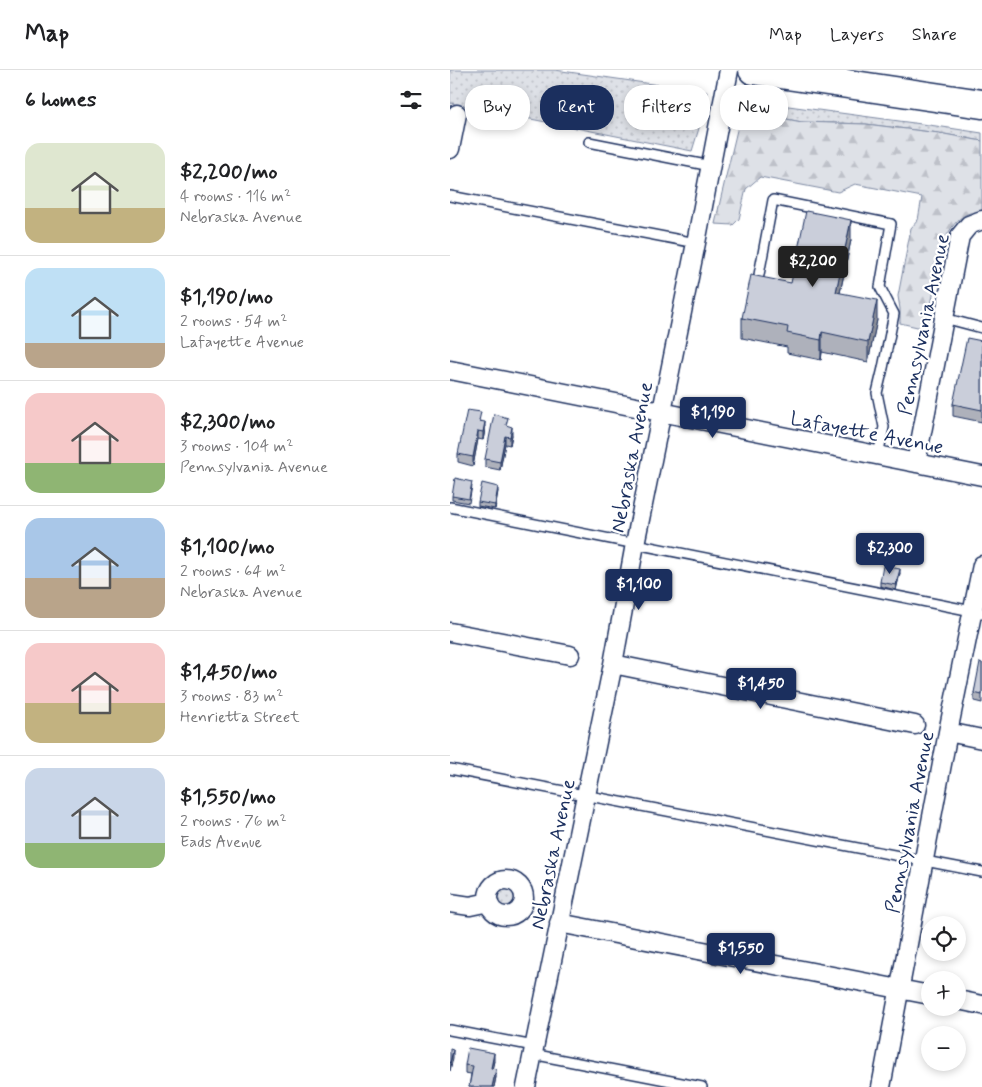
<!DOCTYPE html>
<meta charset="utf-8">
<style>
:root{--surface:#fff;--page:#f6f6f6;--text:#202124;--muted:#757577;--line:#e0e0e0;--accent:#1b2f5e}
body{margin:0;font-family:Mynerve,sans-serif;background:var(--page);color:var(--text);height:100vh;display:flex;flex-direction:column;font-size:19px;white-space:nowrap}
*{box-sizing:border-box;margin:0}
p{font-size:16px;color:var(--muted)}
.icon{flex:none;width:28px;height:28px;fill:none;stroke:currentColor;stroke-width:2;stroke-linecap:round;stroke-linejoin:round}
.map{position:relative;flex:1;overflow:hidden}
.panel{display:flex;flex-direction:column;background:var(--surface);width:450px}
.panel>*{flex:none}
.top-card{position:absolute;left:15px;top:15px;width:441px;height:45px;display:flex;gap:10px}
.buttons{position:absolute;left:471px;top:846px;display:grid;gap:10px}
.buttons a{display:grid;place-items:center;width:45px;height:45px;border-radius:50%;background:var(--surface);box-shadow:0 2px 8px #0003;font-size:25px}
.price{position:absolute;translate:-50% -42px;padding:0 11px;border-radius:5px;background:var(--accent);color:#fff;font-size:16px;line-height:32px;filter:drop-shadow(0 1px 2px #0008)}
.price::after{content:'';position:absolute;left:50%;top:30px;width:15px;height:11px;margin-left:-8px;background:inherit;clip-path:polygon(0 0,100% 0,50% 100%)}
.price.on{background:#222;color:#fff}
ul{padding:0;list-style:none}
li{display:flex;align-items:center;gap:15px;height:125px;padding:0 25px}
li+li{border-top:1px solid var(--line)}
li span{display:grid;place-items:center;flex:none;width:140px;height:100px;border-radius:15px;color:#555}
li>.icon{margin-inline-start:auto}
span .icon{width:60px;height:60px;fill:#fffc;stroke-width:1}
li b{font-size:21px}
h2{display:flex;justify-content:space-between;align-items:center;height:60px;padding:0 25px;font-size:21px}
.tag{padding:0 18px;border-radius:20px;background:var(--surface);box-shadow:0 2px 8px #0003;font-size:18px;line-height:45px}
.tag.on{background:var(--accent);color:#fff}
header{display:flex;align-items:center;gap:30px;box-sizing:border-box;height:70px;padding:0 25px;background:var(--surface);border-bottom:1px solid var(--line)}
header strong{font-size:24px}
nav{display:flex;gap:28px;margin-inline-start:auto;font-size:18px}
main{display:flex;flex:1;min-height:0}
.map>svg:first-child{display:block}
.grass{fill:url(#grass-dots);stroke:#7c88a2}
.forest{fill:url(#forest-firs);stroke:#7c88a2}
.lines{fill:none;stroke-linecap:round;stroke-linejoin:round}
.lane-casing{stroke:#1b2f5e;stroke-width:12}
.street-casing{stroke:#1b2f5e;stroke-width:21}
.highway-casing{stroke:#1b2f5e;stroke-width:31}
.lane{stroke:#fff;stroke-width:9}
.street{stroke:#fff;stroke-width:18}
.highway{stroke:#fff;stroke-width:28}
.wall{fill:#aeb1bb;stroke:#1b2f5e}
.shaded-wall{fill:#8d9099;stroke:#1b2f5e}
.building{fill:#caceda;stroke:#1b2f5e}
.labels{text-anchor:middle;stroke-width:4.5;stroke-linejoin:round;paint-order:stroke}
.street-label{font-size:20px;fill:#1b2f5e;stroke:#fff}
</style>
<header>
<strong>Map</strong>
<nav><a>Map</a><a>Layers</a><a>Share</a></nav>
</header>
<main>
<section class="panel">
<h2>6 homes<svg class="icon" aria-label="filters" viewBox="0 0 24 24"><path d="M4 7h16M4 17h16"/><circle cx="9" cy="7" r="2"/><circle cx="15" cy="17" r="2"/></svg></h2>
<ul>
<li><span style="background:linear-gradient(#dfe7d0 65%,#c2b280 0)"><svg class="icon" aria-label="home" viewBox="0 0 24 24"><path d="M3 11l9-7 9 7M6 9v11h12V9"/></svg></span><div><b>$2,200/mo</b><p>4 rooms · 116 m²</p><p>Nebraska Avenue</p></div></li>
<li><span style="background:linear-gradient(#bfe0f5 75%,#b9a48a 0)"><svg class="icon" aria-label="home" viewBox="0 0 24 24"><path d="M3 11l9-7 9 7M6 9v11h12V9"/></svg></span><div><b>$1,190/mo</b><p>2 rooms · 54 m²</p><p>Lafayette Avenue</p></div></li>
<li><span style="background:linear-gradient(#f6c9c9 70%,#8fb573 0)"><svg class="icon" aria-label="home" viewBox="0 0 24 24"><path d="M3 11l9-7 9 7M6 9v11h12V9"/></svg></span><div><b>$2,300/mo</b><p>3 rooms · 104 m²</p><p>Pennsylvania Avenue</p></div></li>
<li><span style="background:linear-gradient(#a9c7e8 60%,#b9a48a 0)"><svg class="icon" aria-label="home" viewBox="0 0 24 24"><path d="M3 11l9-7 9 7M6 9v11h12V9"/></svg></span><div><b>$1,100/mo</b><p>2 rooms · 64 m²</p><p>Nebraska Avenue</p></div></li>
<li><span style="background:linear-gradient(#f6c9c9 60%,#c2b280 0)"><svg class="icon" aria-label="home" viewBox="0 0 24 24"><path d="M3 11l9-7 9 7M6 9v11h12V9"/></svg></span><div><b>$1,450/mo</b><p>3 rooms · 83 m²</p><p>Henrietta Street</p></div></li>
<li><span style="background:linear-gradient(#c9d6e8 75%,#8fb573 0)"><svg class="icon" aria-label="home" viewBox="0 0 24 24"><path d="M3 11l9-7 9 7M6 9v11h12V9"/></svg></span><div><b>$1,550/mo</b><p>2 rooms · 76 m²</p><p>Eads Avenue</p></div></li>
</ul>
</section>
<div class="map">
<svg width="532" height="1017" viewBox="0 0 532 1017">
<defs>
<pattern id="grass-dots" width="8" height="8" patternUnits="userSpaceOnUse" patternTransform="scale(1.25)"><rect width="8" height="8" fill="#dee1e7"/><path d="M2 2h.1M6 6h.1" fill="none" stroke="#bec1c9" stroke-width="1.8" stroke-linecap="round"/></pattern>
<pattern id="forest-firs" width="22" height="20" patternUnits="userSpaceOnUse" patternTransform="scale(1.25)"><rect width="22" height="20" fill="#dee1e7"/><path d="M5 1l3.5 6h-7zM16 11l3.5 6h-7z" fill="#bec1c9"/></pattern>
</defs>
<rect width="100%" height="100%" fill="#fff"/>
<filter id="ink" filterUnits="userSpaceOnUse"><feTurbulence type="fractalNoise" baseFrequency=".02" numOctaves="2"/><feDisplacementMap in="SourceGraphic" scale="10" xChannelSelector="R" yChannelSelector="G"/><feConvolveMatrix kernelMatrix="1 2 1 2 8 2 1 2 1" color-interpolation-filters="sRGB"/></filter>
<g filter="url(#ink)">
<path class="grass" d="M0 0H105L257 22 250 55 242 81 0 33Z
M309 32 486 56 532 63V71L489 63 416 54 352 52 326 47Z
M45 827a12 12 0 1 1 24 0a12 12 0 1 1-24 0Z"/>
<path class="forest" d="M294 29 309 32 326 47 352 52 416 54 489 63 532 71V142C528 142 523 142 520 143 507 147 499 160 494 172L476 259 450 253V239L448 226 461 158 468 150 472 127 405 114 388 122 310 107 296 119 289 149 283 155 265 154C274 112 285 71 294 29Z"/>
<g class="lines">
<g class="lane-casing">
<path id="lane" d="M139 72 261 96
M0 126 246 173
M308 210 323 130 441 154 430 217 444 244 433 298 427 323 434 357 428 385
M494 248 532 258
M0 437 532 543
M0 699 532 802
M0 960 84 976
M82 984 252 1017"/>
</g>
<g class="street-casing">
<path id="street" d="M0 79 7 44
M0 300 532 406
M466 393 510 166 519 155 532 150
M0 562 120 585
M163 594 465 655
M498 662 532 669
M38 828a18 18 0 1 1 36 0a18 18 0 1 1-36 0Z
M0 833 20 836 39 832
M109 853 480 925
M508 930 532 935
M76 1017 163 594 185 474 246 173 279 0
M431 1017 498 662 532 495"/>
</g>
<g class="highway-casing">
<path id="highway" d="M303 0 532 34"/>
</g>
<use href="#lane" class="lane"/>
<use href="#street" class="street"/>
<use href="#highway" class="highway"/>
</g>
<path class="wall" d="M401 170 390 223 427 250 418 292 372 282 371 290 337 283V277L292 268V248Z
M532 271V352L503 346V334Z
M31 351 35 360 33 370 28 369 23 396 8 392V384Z
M58 356 62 365 60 375 55 374 50 400 35 397V389Z
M22 416 19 433 2 430V426Z
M48 421 45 439 28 436V432Z
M450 503 446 520 430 516V512Z
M532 593V633L524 631V623Z
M44 991 42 998 46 1007 44 1017H19L21 1004 15 1003V995Z"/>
<path class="shaded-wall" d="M401 150V170L386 242V222Z
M427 230V250L418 292V272Z
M372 262V282L371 290V270Z
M35 352V360L33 370V362Z
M62 357V365L60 375V367Z
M28 361V369L23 396V387Z
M55 366V374L50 400V392Z
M48 417V421L45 439V435Z
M450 499V503L446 520V515Z
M3 980V988L0 1001V993Z
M44 983V991L41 1006V998Z
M46 999V1007L44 1017H42Z"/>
<path class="building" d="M356 141 401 150 386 222 427 230 418 272 372 262 371 270 337 263 338 257 292 248 301 205 341 213Z
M517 268 532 271V340L503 334Z
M17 340 31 342 29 351 35 352 33 362 28 361 23 387 8 384Z
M44 344 58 348 56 355 62 357 60 367 55 366 50 392 35 389Z
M5 408 22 412 19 429 2 426Z
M32 413 48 417 45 435 28 432Z
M433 496 450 499 446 515 430 512Z
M530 592 532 593V625L524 623Z
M18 978 44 983 41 998 46 999 42 1017H19L23 996 15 995Z
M0 979 3 980 0 993Z"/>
</g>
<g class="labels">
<g class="street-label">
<text transform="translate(473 254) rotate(-78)" y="7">Pennsylvania Avenue</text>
<text transform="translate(417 362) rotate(11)" y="7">Lafayette Avenue</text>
<text transform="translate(181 387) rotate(-79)" y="7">Nebraska Avenue</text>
<text transform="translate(459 752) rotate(-79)" y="7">Pennsylvania Avenue</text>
<text transform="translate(102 784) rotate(-78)" y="7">Nebraska Avenue</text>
</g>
</g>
</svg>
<div class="buttons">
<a><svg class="icon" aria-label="locate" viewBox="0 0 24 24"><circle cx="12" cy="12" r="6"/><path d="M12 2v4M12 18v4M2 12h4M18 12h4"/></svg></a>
<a>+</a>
<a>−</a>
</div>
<b class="price on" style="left:363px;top:218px">$2,200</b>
<b class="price" style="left:263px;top:369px">$1,190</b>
<b class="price" style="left:440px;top:505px">$2,300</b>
<b class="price" style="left:189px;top:541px">$1,100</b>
<b class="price" style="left:311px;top:640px">$1,450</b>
<b class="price" style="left:291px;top:905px">$1,550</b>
<div class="top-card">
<a class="tag">Buy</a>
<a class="tag on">Rent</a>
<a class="tag">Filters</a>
<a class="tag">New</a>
</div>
</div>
</main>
